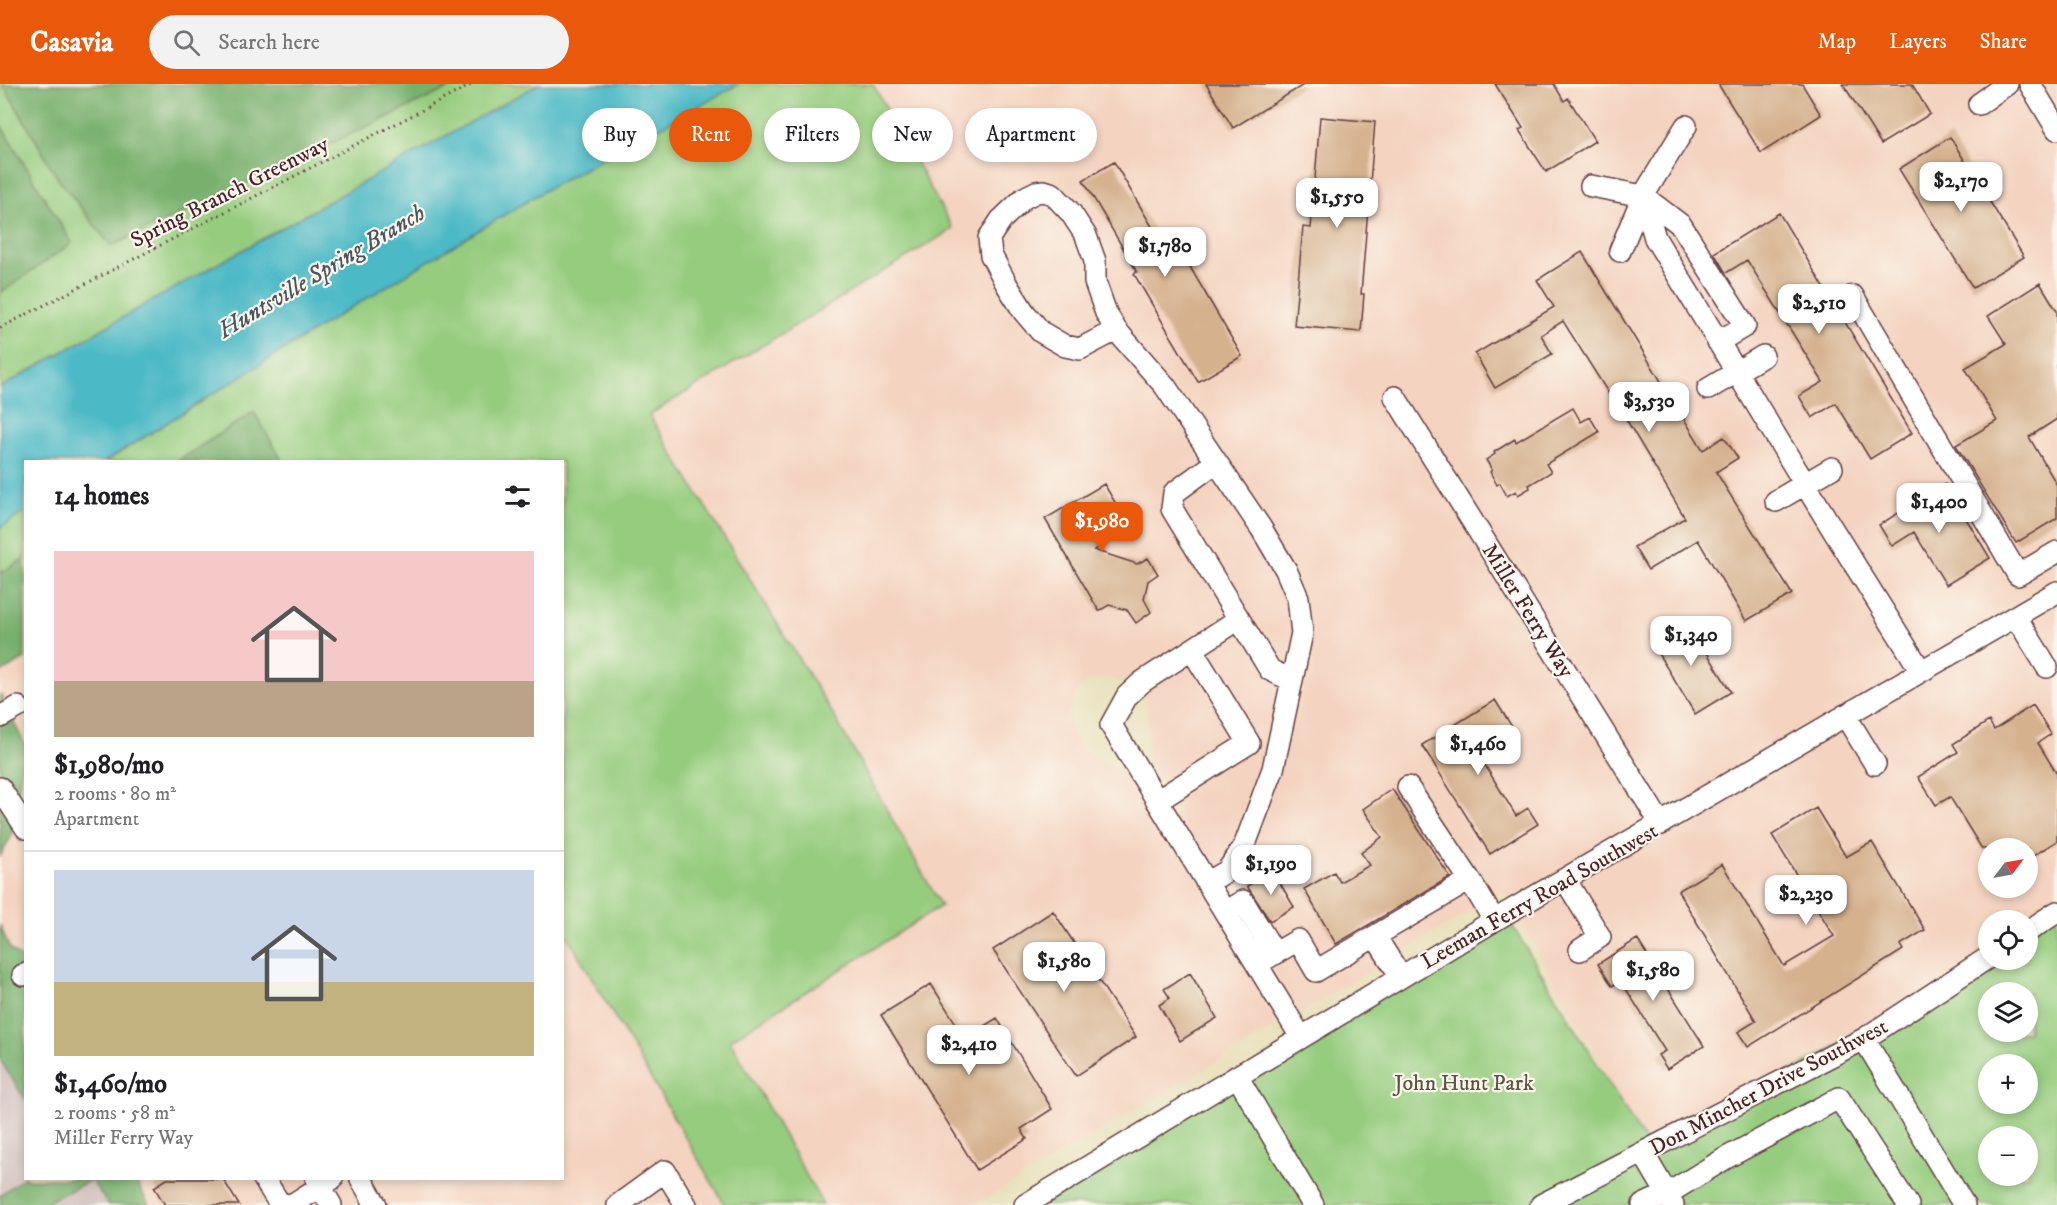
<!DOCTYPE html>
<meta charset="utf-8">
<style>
:root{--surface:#fff;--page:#f2f2f2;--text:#202124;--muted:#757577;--line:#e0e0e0;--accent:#ea580c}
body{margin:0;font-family:"IM FELL DW Pica",serif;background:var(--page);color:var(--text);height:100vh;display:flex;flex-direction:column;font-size:22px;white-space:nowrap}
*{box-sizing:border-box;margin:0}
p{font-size:20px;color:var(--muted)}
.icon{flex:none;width:33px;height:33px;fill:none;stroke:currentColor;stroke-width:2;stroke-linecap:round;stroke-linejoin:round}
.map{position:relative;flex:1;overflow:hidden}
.drawer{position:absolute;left:24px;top:376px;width:540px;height:720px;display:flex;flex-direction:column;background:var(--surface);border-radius:0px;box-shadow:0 3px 9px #0003}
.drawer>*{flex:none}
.top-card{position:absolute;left:582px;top:24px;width:570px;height:54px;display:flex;gap:12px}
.needle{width:39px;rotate:58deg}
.tools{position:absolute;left:1978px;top:754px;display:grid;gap:12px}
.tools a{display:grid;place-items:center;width:60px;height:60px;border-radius:50%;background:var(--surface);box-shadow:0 3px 9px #0003;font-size:30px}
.price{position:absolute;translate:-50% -51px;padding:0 14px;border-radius:12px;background:#fff;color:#222;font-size:20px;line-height:39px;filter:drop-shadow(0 2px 3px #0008)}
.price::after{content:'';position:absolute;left:50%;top:36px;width:18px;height:14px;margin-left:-9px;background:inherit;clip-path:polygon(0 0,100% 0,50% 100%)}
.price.active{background:var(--accent);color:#fff}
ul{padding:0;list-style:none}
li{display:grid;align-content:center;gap:12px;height:318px;padding:0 30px}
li+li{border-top:2px solid var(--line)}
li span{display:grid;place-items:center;height:186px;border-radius:0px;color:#555}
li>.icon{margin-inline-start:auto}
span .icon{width:108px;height:108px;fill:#fffc;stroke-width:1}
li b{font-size:26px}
h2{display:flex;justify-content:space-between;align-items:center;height:72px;padding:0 30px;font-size:26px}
.pill{padding:0 21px;border-radius:27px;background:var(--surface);box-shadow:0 3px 9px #0003;font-size:21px;line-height:54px}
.pill.active{background:var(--accent);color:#fff}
header{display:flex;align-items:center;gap:36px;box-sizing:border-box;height:84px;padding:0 30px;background:var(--accent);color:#fff}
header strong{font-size:28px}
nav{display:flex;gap:33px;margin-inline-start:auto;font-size:21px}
.search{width:420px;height:54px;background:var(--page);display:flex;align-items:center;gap:15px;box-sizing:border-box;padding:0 21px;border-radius:33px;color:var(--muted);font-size:22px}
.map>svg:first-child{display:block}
.built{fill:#f4d3c0;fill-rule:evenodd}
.industrial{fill:#d0c0bc}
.green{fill:#95cc7e;stroke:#707654;stroke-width:1.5;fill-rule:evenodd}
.forest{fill:#78b06d;stroke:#61684c;stroke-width:1.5}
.water{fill:#4cb9c6;stroke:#4b6c78;stroke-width:1.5}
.building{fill:#d5b18e}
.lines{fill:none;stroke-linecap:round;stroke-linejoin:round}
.minor-casing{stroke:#623c41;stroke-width:24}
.path{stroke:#623c41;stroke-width:3;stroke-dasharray:1.5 4.5;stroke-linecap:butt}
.minor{stroke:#fff;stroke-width:21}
.labels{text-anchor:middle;stroke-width:4.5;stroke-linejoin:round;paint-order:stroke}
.street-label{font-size:22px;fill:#4a1f2b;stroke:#fbf7ec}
.park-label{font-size:22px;fill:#605344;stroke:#fbf7ec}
.water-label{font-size:24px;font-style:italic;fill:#4b5561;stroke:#fbf7ec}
</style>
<header>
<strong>Casavia</strong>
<div class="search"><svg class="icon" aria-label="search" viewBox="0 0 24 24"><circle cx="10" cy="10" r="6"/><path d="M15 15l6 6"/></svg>Search here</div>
<nav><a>Map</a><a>Layers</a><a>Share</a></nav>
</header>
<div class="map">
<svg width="2057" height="1121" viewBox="0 0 2057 1121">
<rect width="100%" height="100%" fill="#fbf7ec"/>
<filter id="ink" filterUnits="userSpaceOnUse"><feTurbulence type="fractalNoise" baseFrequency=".0167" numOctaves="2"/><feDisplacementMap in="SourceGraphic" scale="12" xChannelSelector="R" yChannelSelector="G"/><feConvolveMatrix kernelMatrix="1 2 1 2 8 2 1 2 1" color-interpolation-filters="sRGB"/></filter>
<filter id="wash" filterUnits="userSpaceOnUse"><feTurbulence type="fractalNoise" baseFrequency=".008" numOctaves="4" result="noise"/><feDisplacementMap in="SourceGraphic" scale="24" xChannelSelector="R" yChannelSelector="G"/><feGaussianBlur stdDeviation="1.35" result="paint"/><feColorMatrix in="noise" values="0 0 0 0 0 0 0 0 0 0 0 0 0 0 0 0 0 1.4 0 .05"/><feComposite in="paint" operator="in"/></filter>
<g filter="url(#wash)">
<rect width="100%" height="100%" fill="#e9e1be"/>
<path class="built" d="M873 0H2057V828L2028 837H1989V873L1650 1066 1503 808 975 1121H823L730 956 941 822 834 632 649 331 953 145ZM1107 593 1133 602 1141 611 1147 623 1148 673 1154 686 1181 729 1162 741 1137 702 1123 688 1086 668 1077 658 1070 645 1068 630 1077 607 1089 597ZM1989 765H2028V804H1989Z
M25 575V878L10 865 0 841V772L11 753 25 661 0 609V589Z
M563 845 725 1121H149L135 1095H562Z"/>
<path class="industrial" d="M0 976 26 1015 25 1093 0 1111Z
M91 1095 109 1121H41Z"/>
<path class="green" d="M0 0H3L57 93 111 162 458 0H539L141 223 0 304V209L72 159 0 40Z
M739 0H873L953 145 649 331 834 632 941 822 730 956 823 1121H725L563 845 562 378H283L253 328 176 378H105L339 231 547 105Z
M25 428V474L0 490V444Z
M2057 828V1121H1019L1505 830 1650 1066 1989 876H2028V847ZM1989 909H2028V948H1989ZM1989 981H2028V1020H1989ZM1989 1053H2028V1092H1989Z"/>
<path class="forest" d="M3 0H458L111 162 57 93Z
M0 40 72 159 0 209Z
M254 328 283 378H176Z
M25 474V575L0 589V490Z
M0 609 25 661 11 753 0 772Z
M0 841 10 865 25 878V1015L0 976Z
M25 1093 26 1095H135L149 1121H109L91 1096 41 1121H0V1111Z"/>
<path class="water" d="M539 0H739L547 105 339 231 104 378H26L25 428 0 444V304L141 223Z"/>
<g id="blocks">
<path class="building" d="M1206 0H1305L1233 44Z
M1495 0H1554L1564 17 1568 14 1595 57 1546 88 1519 46 1523 44Z
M1718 0H1802L1821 31 1761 69Z
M1843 0H1912L1930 30 1881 60Z
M1320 33 1375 38 1361 210H1364L1361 248 1294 242 1303 143 1311 144Z
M1950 53 2024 173 1973 204 1899 85Z
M1114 78 1168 170 1179 164 1242 272 1198 298 1134 190 1137 188 1083 96Z
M1779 129 1912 349 1870 375 1836 319 1812 334 1799 312 1823 298 1747 176 1726 189 1714 169Z
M1582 168 1703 366 1724 353 1738 374 1716 388 1792 510 1746 537 1698 456 1648 486 1634 463 1685 434 1620 325 1619 326 1563 237 1541 251 1552 270 1495 304 1475 270 1554 223 1537 196Z
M2040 199 2057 227V335L2029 353 2057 401V434L2016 459 1956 361 1997 337 1965 284 2006 260 1988 232Z
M1573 324 1581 338 1590 333 1599 348 1546 380 1551 388 1529 401 1530 404 1518 411 1516 407 1507 412 1500 399 1497 401 1490 388 1492 386 1486 376 1495 370 1494 368 1515 355 1516 358Z
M1104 400 1131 445 1094 466 1137 480 1148 474 1158 490 1148 497 1144 515 1151 528 1136 539 1127 526 1109 521 1099 527 1045 435Z
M1945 400 1990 474 1946 501 1914 448 1892 462 1879 441Z
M1687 536 1731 608 1695 630 1651 558Z
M1495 616 1514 646 1477 668 1516 732 1528 724 1538 740 1490 770 1422 661Z
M2033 621 2051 650 2038 659 2057 690V757L2028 775V765H1982L1950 713 1936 721 1918 693 1958 668 1953 660 1989 637 1994 646Z
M1392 705 1450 793 1336 860 1304 805 1334 788 1340 798 1370 781 1361 769 1382 753 1363 725Z
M1816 724 1846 773 1872 758 1925 846 1900 861 1903 866 1748 963 1738 948 1756 937 1678 807 1722 780 1784 882 1834 852 1772 751Z
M1273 787 1294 823 1270 837 1247 802Z
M1053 827 1136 953 1076 992 993 866Z
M1637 855 1704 962 1667 985 1658 971 1665 967 1621 897 1612 902 1598 880Z
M1190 889 1217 934 1180 957 1159 921 1170 914 1164 905Z
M931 900 965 954 997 934 1052 1025 1021 1045 1027 1055 977 1086 881 931Z
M167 1095H223L239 1121H165L154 1103Z"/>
</g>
</g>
<g filter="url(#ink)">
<use href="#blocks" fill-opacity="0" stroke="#623c41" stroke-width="1.5"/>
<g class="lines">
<g class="minor-casing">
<path id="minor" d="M2030 0 2057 45
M1979 20 2007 0
M1591 102 1643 112 1681 141 1745 242 1718 258
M1643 112 1655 154 1833 446 1921 587
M1620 167 1643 112 1686 42
M1853 212 2018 491 2057 468
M1116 246 1080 265 1065 262 1041 248 1024 228 1007 201 991 171 989 154 1001 136 1024 114 1036 108 1044 107 1053 110 1071 129 1086 152 1095 177V198L1106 229 1116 246 1165 302 1261 444 1286 486 1298 514 1302 549 1273 685 1244 763 1227 787 1207 799
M1708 305 1763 272
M1395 313 1661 740
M1216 378 1174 409 1172 425 1270 586 1291 596
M1776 417 1832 384
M2016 533 2047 583
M1239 535 1142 598 1127 612 1111 641 1301 953
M1845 631 1875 680
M0 633 18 623
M1408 703 1470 796 1494 836
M0 704 26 744
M1157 717 1249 659 1192 566
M1565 795 1600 853 1580 866
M1225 828 1243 817 1275 870
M2028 847 2057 828
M1375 852 1401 893
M1257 880 1298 856 1316 887 1470 796
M23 891 26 890
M1864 955 1964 1121
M1237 992 1313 1121
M1643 1069 1673 1120
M264 1095 278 1117 283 1121
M316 1095 331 1121
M361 1095 376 1121
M285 1121 293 1120 332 1095
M618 1121 665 1087 686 1121
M1025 1121 1505 830 2057 508
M1541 1121 1864 955 1989 873
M1643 1121 1667 1110 1726 1074 1839 1014 1908 1121"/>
</g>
<path class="path" d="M0 244 473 0"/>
<use href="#minor" class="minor"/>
</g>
</g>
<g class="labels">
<g class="street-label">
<text transform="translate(229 107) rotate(-27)" y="8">Spring Branch Greenway</text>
<text transform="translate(1529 526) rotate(58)" y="8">Miller Ferry Way</text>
<text transform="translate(1539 811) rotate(-30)" y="8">Leeman Ferry Road Southwest</text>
<text transform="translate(1768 1002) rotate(-28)" y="8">Don Mincher Drive Southwest</text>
</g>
<g class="park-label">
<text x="1464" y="1006">John Hunt Park</text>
</g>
<g class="water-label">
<text transform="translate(321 187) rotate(-31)" y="8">Huntsville Spring Branch</text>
</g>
</g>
</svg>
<div class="tools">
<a><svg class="needle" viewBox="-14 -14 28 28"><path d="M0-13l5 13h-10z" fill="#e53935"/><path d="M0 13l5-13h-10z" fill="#757577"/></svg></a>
<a><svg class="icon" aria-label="locate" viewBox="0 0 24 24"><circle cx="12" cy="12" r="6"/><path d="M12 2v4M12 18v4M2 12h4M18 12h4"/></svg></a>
<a><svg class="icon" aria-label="layers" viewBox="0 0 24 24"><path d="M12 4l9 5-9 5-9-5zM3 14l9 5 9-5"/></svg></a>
<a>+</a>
<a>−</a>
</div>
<b class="price" style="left:1961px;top:129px">$2,170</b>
<b class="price" style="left:1337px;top:145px">$1,550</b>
<b class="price" style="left:1165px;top:194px">$1,780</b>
<b class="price" style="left:1819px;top:251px">$2,510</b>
<b class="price" style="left:1649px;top:349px">$3,530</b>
<b class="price" style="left:1939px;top:450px">$1,400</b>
<b class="price active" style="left:1102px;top:469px">$1,980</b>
<b class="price" style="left:1691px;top:583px">$1,340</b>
<b class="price" style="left:1478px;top:692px">$1,460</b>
<b class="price" style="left:1271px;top:812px">$1,190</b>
<b class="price" style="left:1806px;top:842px">$2,230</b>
<b class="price" style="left:1064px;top:909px">$1,580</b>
<b class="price" style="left:1653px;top:918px">$1,580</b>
<b class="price" style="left:969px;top:992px">$2,410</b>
<div class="top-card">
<a class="pill">Buy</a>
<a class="pill active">Rent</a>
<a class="pill">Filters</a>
<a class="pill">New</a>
<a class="pill">Apartment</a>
</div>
<section class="drawer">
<h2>14 homes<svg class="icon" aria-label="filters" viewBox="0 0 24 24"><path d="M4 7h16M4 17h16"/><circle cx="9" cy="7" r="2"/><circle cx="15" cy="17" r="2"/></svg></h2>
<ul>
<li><span style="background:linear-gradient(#f6c9c9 70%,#b9a48a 0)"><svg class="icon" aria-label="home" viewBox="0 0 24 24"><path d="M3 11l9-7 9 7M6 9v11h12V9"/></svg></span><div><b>$1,980/mo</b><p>2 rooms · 80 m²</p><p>Apartment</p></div></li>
<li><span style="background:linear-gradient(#c9d6e8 60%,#c2b280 0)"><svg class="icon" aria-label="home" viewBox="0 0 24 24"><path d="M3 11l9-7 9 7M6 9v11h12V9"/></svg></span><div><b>$1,460/mo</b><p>2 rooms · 58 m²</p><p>Miller Ferry Way</p></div></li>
</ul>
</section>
</div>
